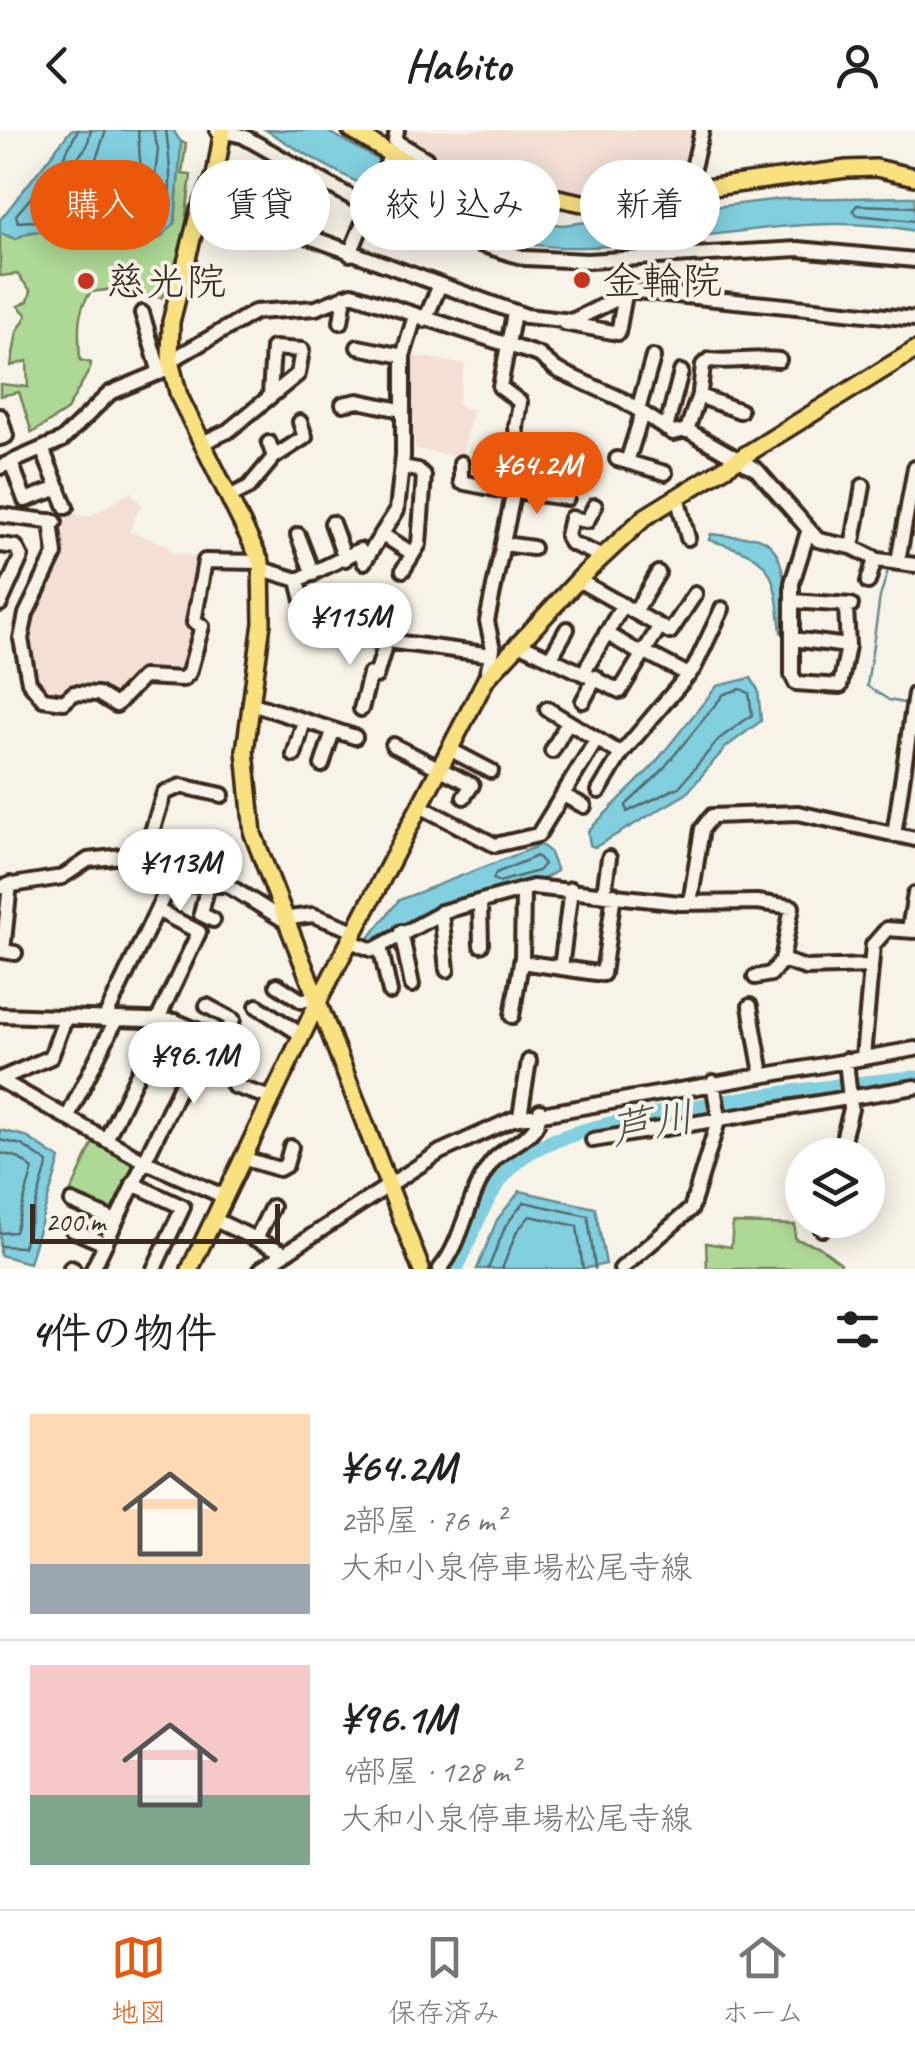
<!DOCTYPE html>
<html lang="ja">
<meta charset="utf-8">
<style>
:root{--surface:#fff;--page:#f2f2f2;--text:#222;--muted:#767676;--line:#e0e0e0;--accent:#ea580c}
body{margin:0;font-family:Caveat,"Klee One",sans-serif;background:var(--page);color:var(--text);height:100vh;display:flex;flex-direction:column;font-size:38px;white-space:nowrap}
*{box-sizing:border-box;margin:0}
p{font-size:32px;color:var(--muted)}
.icon{flex:none;width:55px;height:55px;fill:none;stroke:currentColor;stroke-width:2;stroke-linecap:round;stroke-linejoin:round}
.map{position:relative;height:1139px;overflow:hidden}
.details{display:flex;flex-direction:column;background:var(--surface);flex:1}
.details>*{flex:none}
.hud{position:absolute;left:30px;top:30px;width:855px;height:90px;display:flex;gap:20px}
.buttons{position:absolute;left:785px;top:1008px;display:grid;gap:20px}
.buttons a{display:grid;place-items:center;width:100px;height:100px;border-radius:50%;background:var(--surface);box-shadow:0 5px 25px #0003;font-size:50px}
.scale{position:absolute;left:30px;bottom:25px;width:250px;box-sizing:border-box;padding-left:10px;border:5px solid #3b2a1e;border-top:0;font-size:28px;line-height:35px;white-space:nowrap;color:#3b2a1e;-webkit-text-stroke:8px #f7f3e8;paint-order:stroke}
.price{position:absolute;translate:-50% -85px;padding:0 22px;border-radius:35px;background:#fff;color:#222;font-size:32px;line-height:65px;filter:drop-shadow(0 2px 5px #0008)}
.price::after{content:'';position:absolute;left:50%;top:60px;width:30px;height:22px;margin-left:-15px;background:inherit;clip-path:polygon(0 0,100% 0,50% 100%)}
.price.active{background:var(--accent);color:#fff}
ul{padding:0;list-style:none}
li{display:flex;align-items:center;gap:30px;height:250px;padding:0 30px}
li+li{border-top:2px solid var(--line)}
li span{display:grid;place-items:center;flex:none;width:280px;height:200px;border-radius:0px;color:#555}
li>.icon{margin-inline-start:auto}
span .icon{width:120px;height:120px;fill:#fffc;stroke-width:1}
li b{font-size:42px}
h2{display:flex;justify-content:space-between;align-items:center;height:120px;padding:0 30px;font-size:42px}
.pill{padding:0 35px;border-radius:45px;background:var(--surface);box-shadow:0 5px 25px #0003;font-size:35px;line-height:90px}
.pill.active{background:var(--accent);color:#fff}
header{display:flex;justify-content:space-between;align-items:center;height:130px;padding:0 30px;background:var(--surface);font-size:45px;font-weight:700}
.tabs{display:flex;justify-content:space-around;align-items:center;height:140px;border-top:2px solid var(--line);background:var(--surface);font-size:28px;color:var(--muted)}
.tabs a{display:grid;justify-items:center;gap:5px}
.tabs .active{color:var(--accent)}
.map>svg:first-child{display:block}
.built{fill:#f3dfd4}
.green{fill:#aed895;stroke:#74815a;stroke-width:2.5}
.water{fill:#82cfe0;stroke:#668d92;stroke-width:2.5}
.lines{fill:none;stroke-linecap:round;stroke-linejoin:round}
.shore{stroke:#576c6c;stroke-width:2.5}
.stream{stroke:#668d92;stroke-width:2.5}
.river{stroke:#82cfe0;stroke-width:15}
.minor-casing{stroke:#3b2a1e;stroke-width:20}
.major-casing{stroke:#3b2a1e;stroke-width:22}
.minor{stroke:#f7f3e8;stroke-width:12}
.major{stroke:#fae180;stroke-width:15}
.poi-dot{fill:#c8321e;stroke:#f7f3e8;stroke-width:4}
.labels{text-anchor:middle;stroke-width:8;stroke-linejoin:round;paint-order:stroke}
.poi-label{font-size:40px;fill:#3b2a1e;stroke:#f7f3e8;text-anchor:start}
.water-label{font-size:42px;font-style:italic;fill:#4d534e;stroke:#f7f3e8}
</style>
<header><svg class="icon" aria-label="back" viewBox="0 0 24 24"><path d="M15 5l-7 7 7 7"/></svg>Habito<svg class="icon" aria-label="person" viewBox="0 0 24 24"><circle cx="12" cy="8" r="4"/><path d="M4 21q1-7 8-7t8 7"/></svg></header>
<div class="map">
<svg width="915" height="1139" viewBox="0 0 915 1139">
<rect width="100%" height="100%" fill="#f7f3e8"/>
<filter id="ink" filterUnits="userSpaceOnUse"><feTurbulence type="fractalNoise" baseFrequency=".01" numOctaves="2"/><feDisplacementMap in="SourceGraphic" scale="20" xChannelSelector="R" yChannelSelector="G"/><feConvolveMatrix kernelMatrix="1 2 1 2 8 2 1 2 1" color-interpolation-filters="sRGB"/></filter>
<g filter="url(#ink)">
<path class="built" d="M399 0H699L682 55 590 68 443 35 400 13Z
M407 225 465 234 457 275 473 280 461 327 415 319 413 286H405Z
M131 362 141 375 129 402 165 414 171 422 203 428 199 497 186 542 142 546 123 569 98 563 62 570 37 560 30 521 24 516 35 472 45 461 51 442 61 382 89 387Z"/>
<path class="green" d="M181 12 186 13 182 44 191 45 186 86 191 88 177 143 161 168 122 158 91 162C75 181 79 206 80 230L91 233 90 239 66 281 32 303 19 262 0 266V254L28 257 27 231 11 236 17 202 27 185 18 176 28 171 31 161 17 144 0 146V103L16 109C39 94 68 105 93 93L96 81 175 93Z
M95 1008 132 1031 135 1041 110 1084 69 1066Z
M733 1093 795 1095V1109L818 1116 841 1133 840 1139H707L706 1113 731 1117Z"/>
<path class="water" d="M71 0H173L181 12 175 93 159 109 122 105 118 82 97 81 93 93 73 108 67 99 53 108C37 99 31 99 16 109L0 103V90Z
M266 0H325L426 56 471 75 514 89 562 95 781 69 909 67H915V101C797 78 678 120 560 117 469 115 342 48 266 0Z
M711 404C725 406 738 407 750 407 792 408 785 475 785 502H781C774 437 773 428 709 410Z
M751 548 758 560 761 591 726 617 686 664 595 717 590 715 588 701 651 638 717 556Z
M541 715 549 721 557 741C513 769 455 768 408 792 395 799 380 815 368 809L399 770Z
M0 1000 25 1006 60 1029 29 1133 0 1125Z
M520 1061 595 1078 606 1134 582 1139H477L497 1090Z"/>
<g class="lines">
<path class="shore" d="M78 0 61 32 16 85 18 92C38 89 55 95 74 91 87 89 86 75 99 71L123 74 133 95 157 97C177 77 169 25 166 0
M91 0 87 16 43 72 45 79 72 77C86 57 104 55 128 62L142 83 151 84 158 19 153 0
M106 0 92 41 136 49 141 45 138 0
M915 77 857 75 853 80 857 85 915 91
M741 559 749 563 752 585 719 609 679 657 627 682 626 675 659 644 724 564Z
M537 726 544 734 538 741 499 752 493 749 496 743Z
M0 1010 22 1015 48 1033 23 1117 0 1116
M0 1023 17 1027 33 1039 15 1102 0 1103
M488 1139 506 1095 524 1072 588 1086 595 1139
M502 1139 517 1101 530 1086 577 1096 583 1139"/>
<path class="stream" d="M889 437 880 467 867 556 889 570 908 574"/>
<path class="river" d="M456 1139C475 1099 486 1058 521 1028 570 986 841 954 915 948"/>
<g class="minor-casing">
<path id="minor" d="M217 0 243 6 358 71 405 91 525 128 587 131 798 119 915 130
M397 0 395 11 426 29 429 40
M687 63 702 0
M208 64 219 74 526 186 572 191 625 165 626 160 915 189
M350 124 388 31
M142 183 160 243
M425 190 439 157
M341 192 345 166
M564 193 618 203 625 165
M358 217 403 226
M699 266 740 281
M343 274 358 271 401 280
M638 280 653 227
M0 286 6 306 0 308
M666 299 681 242
M687 300 700 262 703 235 709 230C733 233 754 227 779 230
M202 313 228 301 298 244 302 220 273 218 270 265
M269 313 274 327
M43 321 66 377
M617 329 665 343
M11 332 25 370 59 358
M627 332 642 284
M461 333V352L515 363
M0 337 62 310 110 263 163 241 170 231 255 182 316 178 352 164 539 225 557 240 623 270 673 303 687 300 757 340 818 410 852 417 878 430 915 435
M402 337 418 340 424 346 419 414 403 440
M516 361 567 368
M677 366 688 408
M229 367 249 357 274 327 305 307 300 292
M595 376 587 391 571 388 567 406 571 413 601 426
M0 385 55 392
M51 391 55 424 26 484 21 509 29 552 43 569 64 572 74 563 98 564 116 575 143 547 183 549 189 543 202 496 194 492 205 431 261 432
M332 393 345 429
M808 402 792 453V545L796 553 840 556 848 516 846 477
M298 405 313 444
M383 405 413 424
M504 414 533 418
M0 415 16 417 21 427 0 474
M852 417 863 356
M898 431 915 338
M262 439 298 450 308 491 319 502 492 525
M298 450 360 420 364 432 397 380 403 326V226L415 186
M578 450 670 502 695 464
M868 452 875 429
M792 471 851 475
M635 482 658 443
M606 503 643 525
M792 509 848 516
M518 513 620 561 660 496
M645 522 689 545
M551 527 567 499
M584 542 623 475
M486 547 493 519 487 491 520 331 516 297 520 272 500 257 514 183
M583 571 596 547
M250 573 355 607
M361 579 370 544 376 546 387 509
M547 579 621 624
M393 615 472 655 464 667
M449 619 491 641
M552 621 568 592
M294 625 304 591
M322 635 333 601
M599 661 621 624 694 538 722 479
M563 665 584 676
M420 676 495 715 538 705 597 609
M894 705 915 564
M141 737 164 663 181 656 222 665
M10 754 3 821 15 823
M208 754 201 784 213 790
M0 757 62 747 88 730 122 726 163 754 227 755 282 789 313 785 355 801
M604 763 609 728
M480 773 481 815
M690 773 702 699 712 686 798 683 915 709
M157 780 199 802 157 891
M441 782 447 840
M909 799 915 764
M401 802 412 855
M350 811 373 820 445 781 533 757 680 773 757 772 792 777 782 830 806 838 869 836
M380 816 390 862
M521 832 603 844 614 764
M561 838 571 759
M755 847 771 844 782 830
M277 855 302 871 314 867
M257 876 302 905
M750 876 762 944
M0 885 175 891 222 911 233 890 207 876
M512 886 522 827 523 761
M104 890 169 755
M863 927 873 815 887 799 915 801
M245 934 234 956 271 968
M0 949 51 927 65 889
M0 950 144 1031 223 1066
M520 986 529 931
M67 988 116 890
M106 1010 163 891
M593 1010 915 957
M839 1025 851 979 846 930
M242 1028 279 1039 286 1035 291 1017
M133 1054 183 1077 154 1139
M72 1072 116 1091
M213 1089 285 1123
M822 1099 824 1090
M73 1100 105 1114
M256 1109 272 1077
M71 1138 73 1139
M93 1139 206 903
M261 1139 440 1022 513 989 915 919
M440 1139C465 1110 467 1062 493 1031 508 1013 539 1009 540 981
M621 1139 691 1079 719 988 713 952"/>
</g>
<g class="major-casing">
<path id="major" d="M223 0 215 46 199 81 171 192 170 231 179 266 261 432 262 493 245 621 253 704 421 1139
M351 0 399 29 433 42 587 74 847 39 876 38 915 47
M190 1139 317 874 486 549 581 447 645 387 915 220"/>
</g>
<use href="#minor" class="minor"/>
<use href="#major" class="major"/>
</g>
</g>
<g class="poi-dot">
<circle cx="582" cy="150" r="10"/>
<circle cx="86" cy="151" r="10"/>
</g>
<g class="labels">
<g class="poi-label">
<text x="602" y="164">金輪院</text>
<text x="106" y="165">慈光院</text>
</g>
<g class="water-label">
<text transform="translate(652 992) rotate(-10)" y="15">芦川</text>
</g>
</g>
</svg>
<div class="buttons">
<a><svg class="icon" aria-label="layers" viewBox="0 0 24 24"><path d="M12 4l9 5-9 5-9-5zM3 14l9 5 9-5"/></svg></a>
</div>
<div class="scale">200 m</div>
<b class="price active" style="left:537px;top:387px">¥64.2M</b>
<b class="price" style="left:350px;top:538px">¥115M</b>
<b class="price" style="left:180px;top:784px">¥113M</b>
<b class="price" style="left:194px;top:977px">¥96.1M</b>
<div class="hud">
<a class="pill active">購入</a>
<a class="pill">賃貸</a>
<a class="pill">絞り込み</a>
<a class="pill">新着</a>
</div>
</div>
<section class="details">
<h2>4件の物件<svg class="icon" aria-label="filters" viewBox="0 0 24 24"><path d="M4 7h16M4 17h16"/><circle cx="9" cy="7" r="2"/><circle cx="15" cy="17" r="2"/></svg></h2>
<ul>
<li><span style="background:linear-gradient(#ffd9b3 75%,#9aa5b1 0)"><svg class="icon" aria-label="home" viewBox="0 0 24 24"><path d="M3 11l9-7 9 7M6 9v11h12V9"/></svg></span><div><b>¥64.2M</b><p>2部屋 · 76 m²</p><p>大和小泉停車場松尾寺線</p></div></li>
<li><span style="background:linear-gradient(#f6c9c9 65%,#7fa58c 0)"><svg class="icon" aria-label="home" viewBox="0 0 24 24"><path d="M3 11l9-7 9 7M6 9v11h12V9"/></svg></span><div><b>¥96.1M</b><p>4部屋 · 128 m²</p><p>大和小泉停車場松尾寺線</p></div></li>
</ul>
</section>
<nav class="tabs">
<a class="active"><svg class="icon" aria-label="map" viewBox="0 0 24 24"><path d="M3 6l6-2 6 2 6-2v14l-6 2-6-2-6 2zM9 4v14M15 6v14"/></svg>地図</a>
<a><svg class="icon" aria-label="saved" viewBox="0 0 24 24"><path d="M7 4h10v16l-5-4-5 4z"/></svg>保存済み</a>
<a><svg class="icon" aria-label="home" viewBox="0 0 24 24"><path d="M3 11l9-7 9 7M6 9v11h12V9"/></svg>ホーム</a>
</nav>
